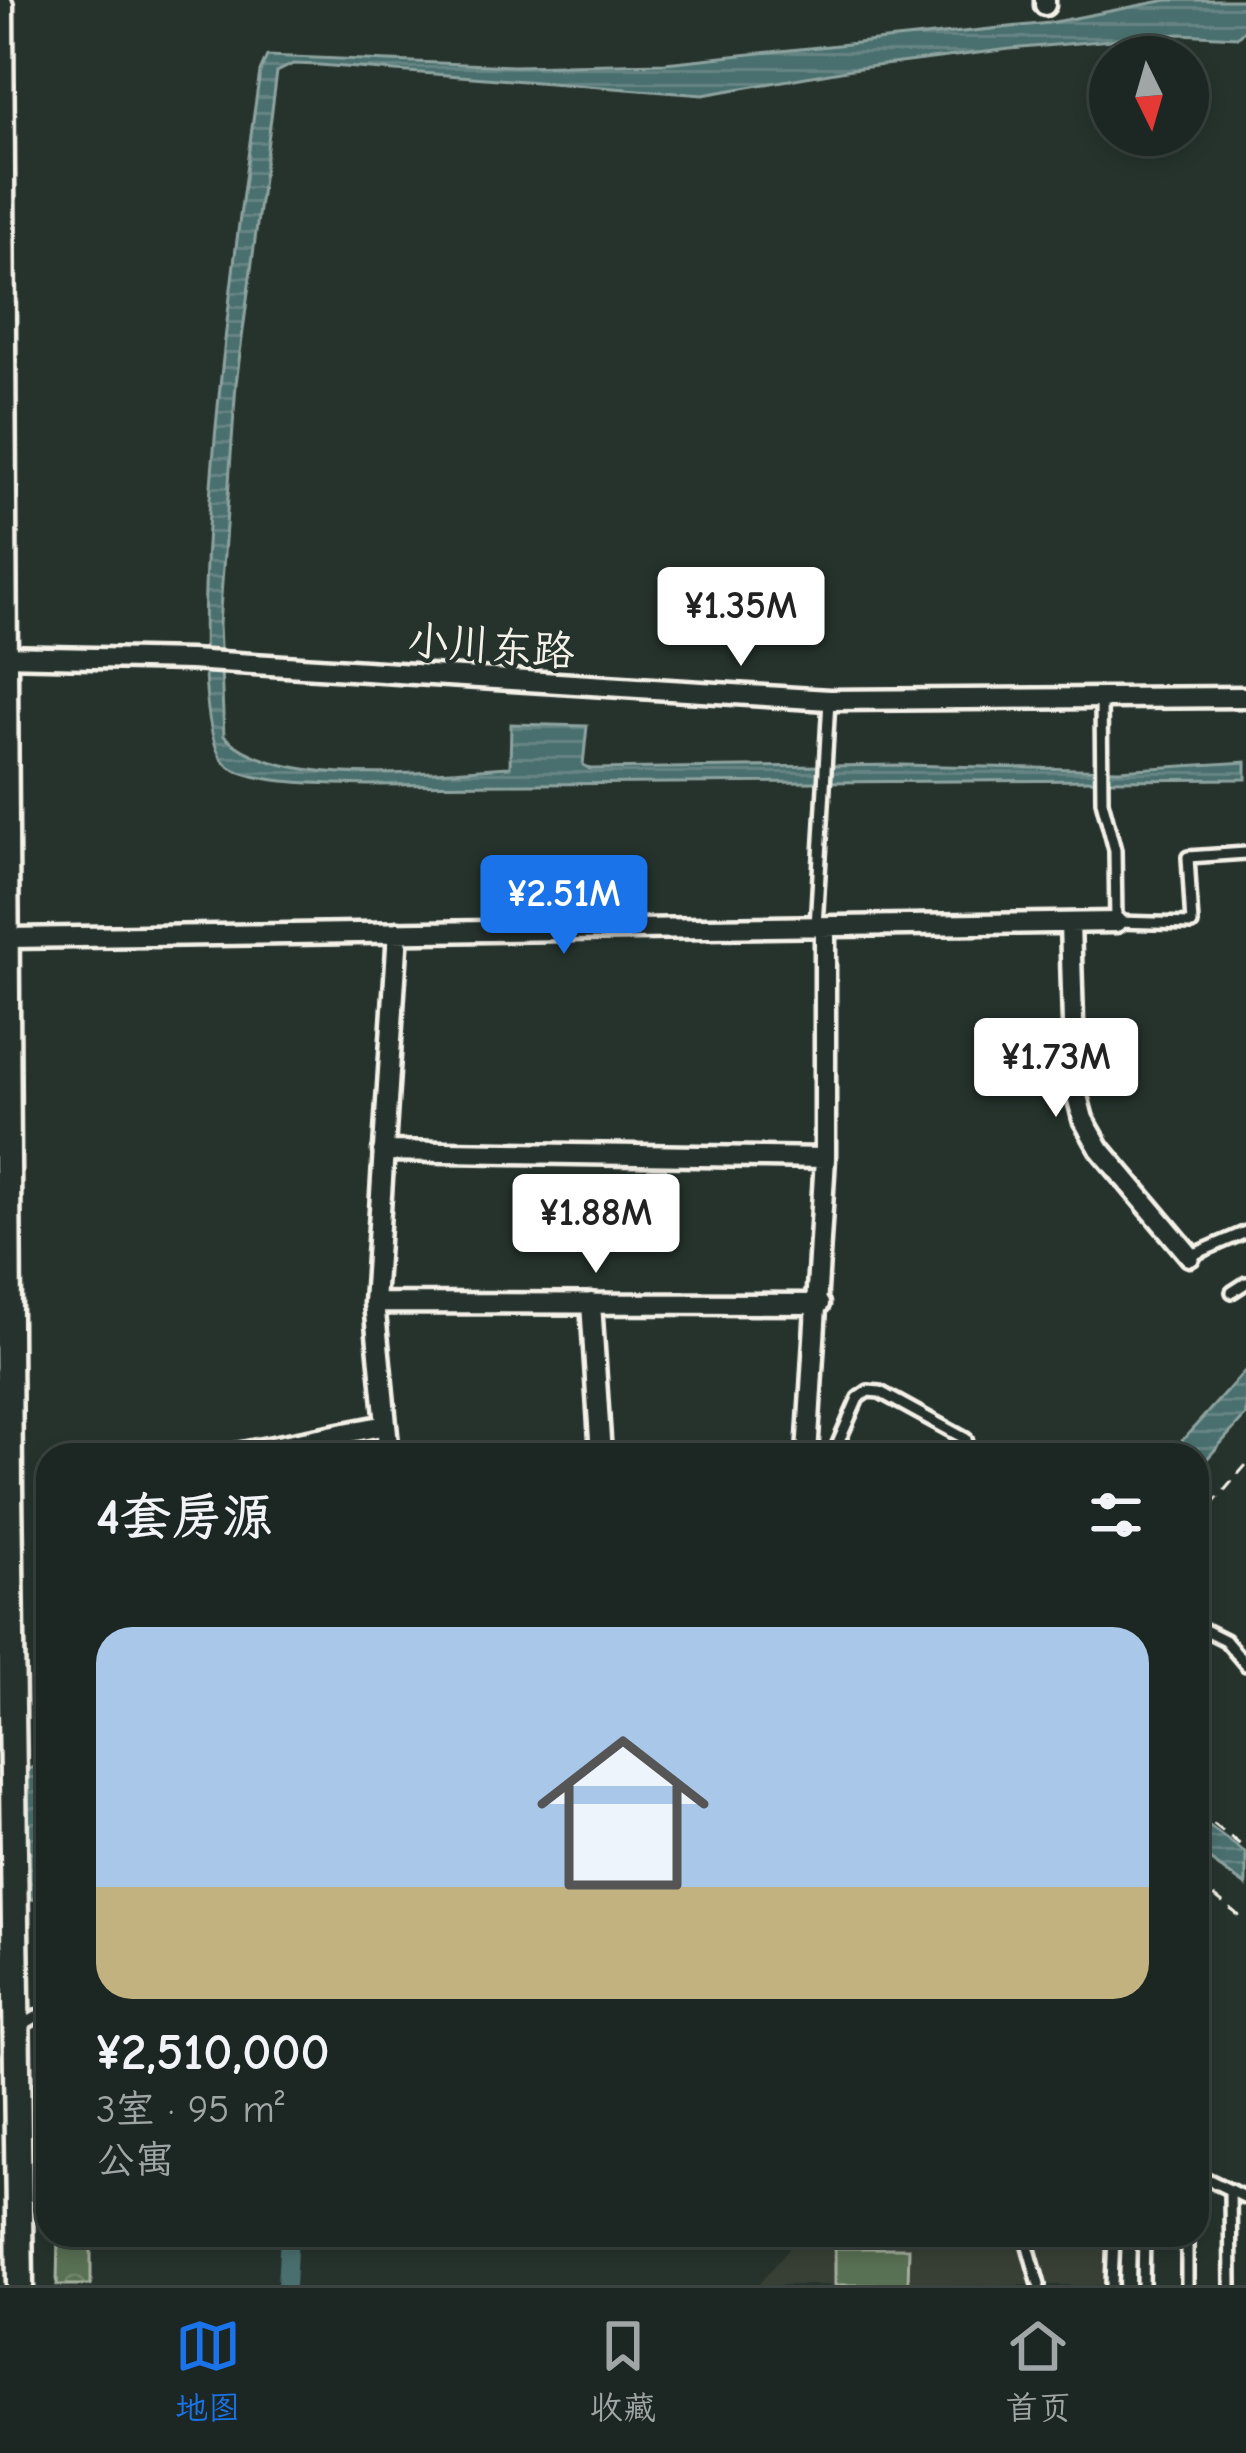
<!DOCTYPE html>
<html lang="zh">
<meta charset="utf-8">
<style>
:root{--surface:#1c2622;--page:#29322f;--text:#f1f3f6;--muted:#a0a5a5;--line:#3a4340;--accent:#1a73e8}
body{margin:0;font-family:"Comic Neue","LXGW WenKai TC",sans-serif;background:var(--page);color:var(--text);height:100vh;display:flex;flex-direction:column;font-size:45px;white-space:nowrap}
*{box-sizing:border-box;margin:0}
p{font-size:39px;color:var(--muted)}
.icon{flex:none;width:66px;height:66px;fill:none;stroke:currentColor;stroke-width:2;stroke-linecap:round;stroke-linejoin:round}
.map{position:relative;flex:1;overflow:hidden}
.sheet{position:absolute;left:36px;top:1443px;width:1173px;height:804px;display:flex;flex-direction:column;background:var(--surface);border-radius:36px;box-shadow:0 6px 18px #0003,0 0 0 3px var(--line)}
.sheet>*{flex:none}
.needle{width:78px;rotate:175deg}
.fabs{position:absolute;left:1089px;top:36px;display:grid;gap:24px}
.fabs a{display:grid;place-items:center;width:120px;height:120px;border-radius:50%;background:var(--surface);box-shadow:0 6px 18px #0003,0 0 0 3px var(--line);font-size:60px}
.price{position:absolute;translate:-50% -102px;padding:0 27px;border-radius:12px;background:#fff;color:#222;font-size:39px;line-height:78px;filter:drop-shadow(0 3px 6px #0008)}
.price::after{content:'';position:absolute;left:50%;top:72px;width:36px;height:27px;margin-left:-18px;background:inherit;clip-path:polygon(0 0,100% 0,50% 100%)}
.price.on{background:var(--accent);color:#fff}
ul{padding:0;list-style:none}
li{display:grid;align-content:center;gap:24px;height:636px;padding:0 60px}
li span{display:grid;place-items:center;height:372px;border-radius:36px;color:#555}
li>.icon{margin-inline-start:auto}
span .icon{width:216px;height:216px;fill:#fffc;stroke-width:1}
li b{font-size:51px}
h2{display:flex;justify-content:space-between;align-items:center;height:144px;padding:0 60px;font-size:51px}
.tab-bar{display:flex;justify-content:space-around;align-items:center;height:168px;border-top:3px solid var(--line);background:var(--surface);font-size:33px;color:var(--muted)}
.tab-bar a{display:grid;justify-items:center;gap:6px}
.tab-bar .on{color:var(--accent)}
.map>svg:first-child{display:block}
.built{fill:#384136}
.forest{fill:url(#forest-crowns);stroke:#a6b09e;stroke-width:3}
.pitch{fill:#596f53;stroke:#a6b09e;stroke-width:3}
.water{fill:url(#water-rules);stroke:#8ea39f;stroke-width:3}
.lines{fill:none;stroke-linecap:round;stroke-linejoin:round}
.canal{stroke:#4a6f6e;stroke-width:18}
.lane-casing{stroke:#f4f1e8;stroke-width:18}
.street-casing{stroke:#f4f1e8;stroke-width:27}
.secondary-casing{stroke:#f4f1e8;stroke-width:33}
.path{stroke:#f4f1e8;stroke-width:3;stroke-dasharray:12 9;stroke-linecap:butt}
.lane{stroke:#26332d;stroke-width:9}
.street{stroke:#26332d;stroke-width:18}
.secondary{stroke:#26332d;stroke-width:24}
.labels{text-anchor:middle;stroke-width:9;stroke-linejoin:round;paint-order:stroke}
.street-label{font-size:42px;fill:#f4f1e8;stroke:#26332d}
</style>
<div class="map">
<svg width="1246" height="2285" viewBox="0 0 1246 2285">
<defs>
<pattern id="forest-crowns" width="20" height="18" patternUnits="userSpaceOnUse" patternTransform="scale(3)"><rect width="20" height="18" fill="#596f53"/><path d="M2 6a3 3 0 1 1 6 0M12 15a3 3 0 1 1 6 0" fill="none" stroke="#71846c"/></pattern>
<pattern id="water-rules" width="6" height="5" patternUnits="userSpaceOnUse" patternTransform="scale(3)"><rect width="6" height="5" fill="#4a6f6e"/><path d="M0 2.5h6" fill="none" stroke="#658483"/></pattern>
</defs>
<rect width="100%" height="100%" fill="#26332d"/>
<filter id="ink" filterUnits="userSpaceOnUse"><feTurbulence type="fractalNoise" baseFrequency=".00833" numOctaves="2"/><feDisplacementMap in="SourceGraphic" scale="24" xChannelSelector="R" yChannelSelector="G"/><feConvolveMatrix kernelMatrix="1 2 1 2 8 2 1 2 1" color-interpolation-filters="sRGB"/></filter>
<g filter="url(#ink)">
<path class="built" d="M801 2235H1123L1122 2285H758Z"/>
<path class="forest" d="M58 2235H91V2285H57Z"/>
<path class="pitch" d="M835 2248H909L908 2285H835Z"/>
<path class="water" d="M1167 0H1246V28L1237 37 1179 34 1010 49 852 69 703 95 319 65 293 64 277 72 236 384 219 625 224 736C281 791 434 771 510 767L511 724 587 726 583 765 590 769 900 765 1119 770 1246 762V779L368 785C336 783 247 786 225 763 168 701 245 175 260 72L267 56 513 66 665 63 1049 23Z
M1246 1370V1415L1197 1470V1455H1169Z
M48 1761V1899L0 1900V1781Z
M1197 1817 1246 1853V1886L1197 1851Z"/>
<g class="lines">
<path class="canal" d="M286 2285 289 2235"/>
<g class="lane-casing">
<path id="lane" d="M1101 697 1102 801 1115 850 1116 922 1192 924 1188 857 1246 853
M816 927 829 700
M1190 1256 1246 1232
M1232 1292 1246 1283
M833 1455 858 1398 868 1391 880 1392 966 1439 970 1455
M1197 1626 1225 1640 1246 1665
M21 2026 48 2010
M1197 2174 1246 2198
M1230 2190 1231 2285
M1025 2235 1039 2285
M1187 2235V2285
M1112 2285 1114 2235
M1143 2285 1144 2235"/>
</g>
<g class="street-casing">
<path id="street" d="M1045 0V5
M0 656 190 660 829 700 1246 697
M1070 923 1075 1088 1083 1119 1100 1149 1190 1256
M9 938 1116 922
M383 1151 825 1158
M374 1303 819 1304
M591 1303 601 1455
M232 1455 386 1425
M389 1455 374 1303 398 932
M807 1455 825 1158V927"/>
</g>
<g class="secondary-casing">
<path id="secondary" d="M0 6 9 1491 20 2285"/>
</g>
<path class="path" d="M1197 1522 1246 1465
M1197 1811 1246 1849
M1197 1883 1246 1921"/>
<use href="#lane" class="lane"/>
<use href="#street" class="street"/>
<use href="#secondary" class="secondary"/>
</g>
</g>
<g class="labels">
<g class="street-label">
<text transform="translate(491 645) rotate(4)" y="15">小川东路</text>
</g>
</g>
</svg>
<div class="fabs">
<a><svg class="needle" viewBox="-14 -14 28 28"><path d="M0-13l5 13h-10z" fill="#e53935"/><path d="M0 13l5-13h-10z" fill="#a0a5a5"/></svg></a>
</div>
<b class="price" style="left:741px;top:669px">¥1.35M</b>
<b class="price on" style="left:564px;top:957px">¥2.51M</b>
<b class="price" style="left:1056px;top:1120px">¥1.73M</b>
<b class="price" style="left:596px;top:1276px">¥1.88M</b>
<section class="sheet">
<h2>4套房源<svg class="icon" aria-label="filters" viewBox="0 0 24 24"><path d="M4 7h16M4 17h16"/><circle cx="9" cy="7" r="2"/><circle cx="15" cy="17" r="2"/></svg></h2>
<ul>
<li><span style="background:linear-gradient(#a9c7e8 70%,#c2b280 0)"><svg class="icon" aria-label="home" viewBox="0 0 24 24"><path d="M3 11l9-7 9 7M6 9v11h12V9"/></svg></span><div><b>¥2,510,000</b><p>3室 · 95 m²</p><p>公寓</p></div></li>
</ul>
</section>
</div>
<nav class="tab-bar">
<a class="on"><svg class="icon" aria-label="map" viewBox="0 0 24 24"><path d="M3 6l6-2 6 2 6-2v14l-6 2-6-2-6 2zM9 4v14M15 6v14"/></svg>地图</a>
<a><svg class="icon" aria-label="saved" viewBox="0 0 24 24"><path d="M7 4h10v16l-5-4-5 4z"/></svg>收藏</a>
<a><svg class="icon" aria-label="home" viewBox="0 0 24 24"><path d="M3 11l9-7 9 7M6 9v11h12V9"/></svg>首页</a>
</nav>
